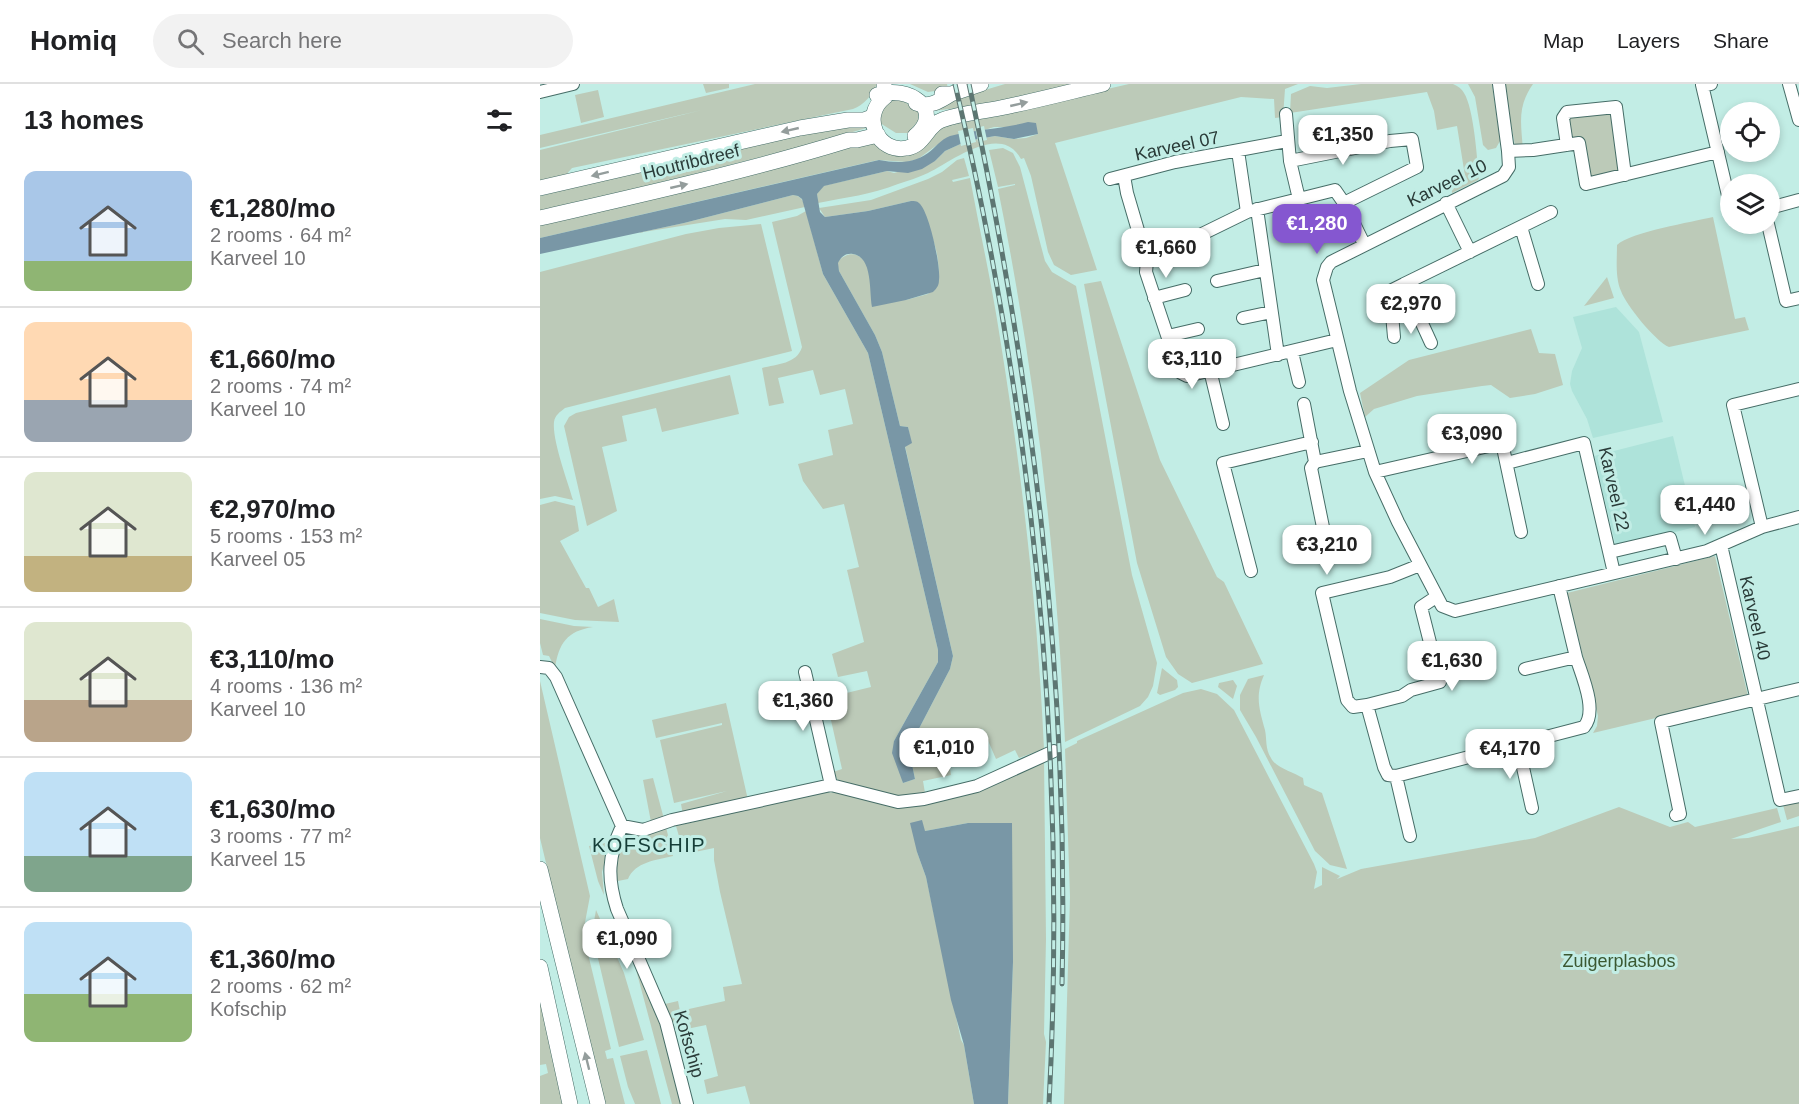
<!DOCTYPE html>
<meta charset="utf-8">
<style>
:root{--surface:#fff;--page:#f2f2f2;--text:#202124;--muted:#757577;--line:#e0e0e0;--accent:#8557d0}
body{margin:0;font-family:Arial,sans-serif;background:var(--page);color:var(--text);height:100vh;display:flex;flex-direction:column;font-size:22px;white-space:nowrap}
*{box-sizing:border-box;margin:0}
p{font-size:20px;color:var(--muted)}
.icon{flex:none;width:33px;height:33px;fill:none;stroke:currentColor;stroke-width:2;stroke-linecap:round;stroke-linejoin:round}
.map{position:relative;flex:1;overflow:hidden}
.side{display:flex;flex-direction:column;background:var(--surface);width:540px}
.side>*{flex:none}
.buttons{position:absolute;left:1180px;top:18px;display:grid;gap:12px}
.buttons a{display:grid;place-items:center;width:60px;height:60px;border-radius:50%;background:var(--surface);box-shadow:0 3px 9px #0003;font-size:30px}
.price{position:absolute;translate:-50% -51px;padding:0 14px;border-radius:12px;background:#fff;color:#222;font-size:20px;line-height:39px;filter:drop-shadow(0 2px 3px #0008)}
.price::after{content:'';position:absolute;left:50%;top:36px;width:18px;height:14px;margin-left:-9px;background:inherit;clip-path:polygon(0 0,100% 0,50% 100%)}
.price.current{background:var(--accent);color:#fff}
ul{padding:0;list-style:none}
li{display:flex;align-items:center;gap:18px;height:150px;padding:0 24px}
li+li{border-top:2px solid var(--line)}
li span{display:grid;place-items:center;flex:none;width:168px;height:120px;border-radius:12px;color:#555}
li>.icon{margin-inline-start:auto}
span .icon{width:72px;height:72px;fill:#fffc;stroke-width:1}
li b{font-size:26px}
h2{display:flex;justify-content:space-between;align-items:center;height:72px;padding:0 24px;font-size:26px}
header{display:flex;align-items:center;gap:36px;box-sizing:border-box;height:84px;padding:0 30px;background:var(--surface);border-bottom:2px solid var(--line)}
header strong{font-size:28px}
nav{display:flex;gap:33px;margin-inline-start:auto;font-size:21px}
.search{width:420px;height:54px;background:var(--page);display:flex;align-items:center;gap:15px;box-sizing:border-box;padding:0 21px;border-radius:33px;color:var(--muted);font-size:22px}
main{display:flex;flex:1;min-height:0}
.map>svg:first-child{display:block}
.built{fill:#aee3da}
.green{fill:#bccab8}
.water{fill:#7997a6}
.pier{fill:#c2ede5}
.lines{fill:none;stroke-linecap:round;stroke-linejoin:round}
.minor-casing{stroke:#466d67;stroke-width:14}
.major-casing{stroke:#466d67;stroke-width:16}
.minor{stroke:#fff;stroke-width:12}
.major{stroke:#fff;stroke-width:15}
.rail-casing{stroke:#5d7672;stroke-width:5}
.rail{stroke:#c2ede5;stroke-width:3;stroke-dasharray:9;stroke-linecap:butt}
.oneway{fill:#949d9c}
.labels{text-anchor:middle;stroke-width:6;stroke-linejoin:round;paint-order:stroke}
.street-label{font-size:18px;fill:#2a3b38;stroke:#c2ede5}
.park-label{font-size:18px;fill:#3b5831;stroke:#c2ede5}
.neighbourhood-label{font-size:20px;letter-spacing:1.5px;fill:#153d37;stroke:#c2ede5}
</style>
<header>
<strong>Homiq</strong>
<div class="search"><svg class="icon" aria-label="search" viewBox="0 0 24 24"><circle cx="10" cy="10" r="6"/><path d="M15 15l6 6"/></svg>Search here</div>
<nav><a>Map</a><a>Layers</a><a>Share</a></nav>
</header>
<main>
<section class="side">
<h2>13 homes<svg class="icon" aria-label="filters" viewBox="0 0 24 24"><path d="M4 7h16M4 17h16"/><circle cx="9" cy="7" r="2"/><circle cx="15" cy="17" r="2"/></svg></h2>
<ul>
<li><span style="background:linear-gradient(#a9c7e8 75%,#8fb573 0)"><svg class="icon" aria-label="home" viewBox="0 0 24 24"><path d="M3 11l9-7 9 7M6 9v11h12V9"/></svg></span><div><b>€1,280/mo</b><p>2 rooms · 64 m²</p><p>Karveel 10</p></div></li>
<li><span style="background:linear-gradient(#ffd9b3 65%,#9aa5b1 0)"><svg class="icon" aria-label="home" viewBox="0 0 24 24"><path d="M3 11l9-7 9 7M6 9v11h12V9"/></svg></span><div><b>€1,660/mo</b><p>2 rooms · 74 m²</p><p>Karveel 10</p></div></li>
<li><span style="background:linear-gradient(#dfe7d0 70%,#c2b280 0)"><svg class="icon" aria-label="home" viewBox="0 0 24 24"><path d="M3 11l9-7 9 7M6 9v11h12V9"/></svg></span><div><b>€2,970/mo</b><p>5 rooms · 153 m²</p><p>Karveel 05</p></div></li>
<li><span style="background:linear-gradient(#dfe7d0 65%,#b9a48a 0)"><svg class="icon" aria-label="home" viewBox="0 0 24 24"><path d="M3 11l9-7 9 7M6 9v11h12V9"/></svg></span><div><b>€3,110/mo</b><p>4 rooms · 136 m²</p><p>Karveel 10</p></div></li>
<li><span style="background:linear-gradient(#bfe0f5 70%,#7fa58c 0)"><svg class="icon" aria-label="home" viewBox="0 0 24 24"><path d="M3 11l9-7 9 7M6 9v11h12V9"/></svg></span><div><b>€1,630/mo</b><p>3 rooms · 77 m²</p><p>Karveel 15</p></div></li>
<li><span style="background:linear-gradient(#bfe0f5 60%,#8fb573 0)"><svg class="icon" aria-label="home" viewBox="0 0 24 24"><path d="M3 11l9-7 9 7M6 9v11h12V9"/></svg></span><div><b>€1,360/mo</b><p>2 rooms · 62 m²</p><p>Kofschip</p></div></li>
</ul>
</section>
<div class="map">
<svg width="1259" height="1020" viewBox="0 0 1259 1020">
<rect width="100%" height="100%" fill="#c2ede5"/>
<path class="built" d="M1076 223 1099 248 1123 338 1053 354 1047 335 1032 307 1030 300 1032 287 1042 264 1033 233Z
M1133 352 1155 443 1076 463 1054 372Z"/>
<path class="green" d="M163 0H189V4L166 9Z
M215 0H337C332 11 324 21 313 25L32 84 25 92 0 98V66L162 26 0 64V51Z
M370 0H407L408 5 388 8Z
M465 0H538L438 22 391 27 418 14Z
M589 0H758L745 5 743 33 735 34 734 15 701 13 515 59 557 186 531 191 514 181 508 168 491 92 484 74 481 75C461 38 412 77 388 89 379 93 368 97 358 100 330 111 307 113 278 119L277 110 283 102 347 87 354 89 395 77 405 67 427 57 455 52 474 55 486 54 498 50 470 43H454L397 61 378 75 367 78 338 76 0 154V139L329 58 356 68 402 43Z
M821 0H913C918 2 922 5 924 9 934 25 937 74 939 94L938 96 912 109 911 100 925 92 917 42 897 46 894 27 887 8 750 29 751 10 770 2 787 4Z
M928 0H952L960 57 956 64 948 66 943 61 935 13Z
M964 0H993C977 23 981 39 983 66L975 62Z
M58 6 64 33 41 39 35 11Z
M354 16 363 17 379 27 378 37 368 49H356L340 39C341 29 344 20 354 16Z
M1073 28 1081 89 1050 96 1044 54 1031 55 1027 34Z
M328 38 330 43C221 75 111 101 0 127V112L217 58Z
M463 64 473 69 480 83 505 177 512 188 536 202 592 491 617 579 613 602 608 613 600 622 525 658C517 474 495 287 458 105L475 101V100L458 103 449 66Z
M424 74 429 92 412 96 413 98 430 94C440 148 452 201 460 254 482 390 498 529 504 665L479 674 475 666 456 675 443 645 405 654 411 691 383 697 385 709 354 712 299 698 293 688 302 685 286 614 331 603 327 587 298 593 292 570 324 558 307 486 319 483 304 420 283 425 263 397 258 380 293 371 288 346 313 340 305 305 280 311 273 286 238 294 244 319 229 322 222 284C237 280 257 280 262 263L232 138 257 132 266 127 283 190 328 269 398 566V578L354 657 363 699 375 695 370 671 371 660 410 585 413 572 365 362 371 358 368 343 360 342 342 268 335 251 299 187 297 179C307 166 320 168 328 182L366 216 388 210 399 197C399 160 391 146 371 117L328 127 285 133 279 124 331 116 388 95 402 88 417 76Z
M253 111C261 112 263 116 265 123L206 136 185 135 97 149 144 139Z
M1173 133 1195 235 1205 233 1209 246 1129 263C1116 258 1086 221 1081 207 1075 193 1077 176 1077 161 1091 148 1152 138 1173 133Z
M221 140 252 267 25 324C20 328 15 331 14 338 12 356 28 398 33 416L15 412 0 415V188L146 150 179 144Z
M1067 193 1074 214 1044 222Z
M561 197 620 376 677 493 684 498 723 580 652 599 638 590 626 573 597 479 544 200Z
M991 245 999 269 1015 270 1023 301 995 310 970 314 951 301 942 302 877 312 834 325 825 333 820 309 869 276Z
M190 291 199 330 122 348 116 324 82 332 87 357 62 363 77 427 47 442 24 342 29 333 36 329Z
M15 417 35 422 39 447 20 457 46 504H49L58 523 74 515 79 538 35 536 0 529V421Z
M1175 472 1208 612 1053 649 1057 642 1058 632 1027 509Z
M0 535 34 542 53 543C27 547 19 559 15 584L9 572 3 571 0 559Z
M622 584 637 596 638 603 635 606 620 611 617 609Z
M724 591C715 612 719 624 725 646 727 655 725 665 731 674 736 684 753 688 763 694L764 701 782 709 807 785 790 781 775 767 716 653 700 626V611L708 595Z
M693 596 697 602 693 615 678 603 679 599Z
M0 597 50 812 43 849 71 965 65 967 67 975 73 974 85 1020H64L0 754Z
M661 605 677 610 694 626 774 780 777 788 774 805 782 801V783L800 792 797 795 821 785 995 754 1079 723 1130 743 1148 738 1155 743 1237 724 1241 738 1191 755 1208 754 1259 742V1020H524L530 813 525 665 537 659V657L643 609Z
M186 619 208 716 143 731 141 720 187 707 134 719 120 656 182 641V639L116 654 112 636Z
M504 674 506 855 504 950 506 958 503 1020H468L473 878 428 739 385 747 377 768 386 793 421 956 424 961 434 1020H210L205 1002 167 1010 164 996 178 992 166 941 137 947 125 920 138 917 140 927 185 917 183 903 202 900 180 808 174 776V764L150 769 143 766 136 742 282 708C311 708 335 721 364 722Z
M113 694 124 735 111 738 103 696Z
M1259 717V732L1247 736 1243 721Z
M126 743 133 772C116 776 95 778 88 795L73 798 75 780 83 748Z
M71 758 62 788 64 811 58 797 49 762Z
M56 826 84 889 104 956 79 963 52 849Z
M95 882 120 935 143 1020H132Z
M0 916 26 1020H0V992L8 989 6 980 0 981Z
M107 966 121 1020H95L88 1003 80 972Z"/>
<path class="water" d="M488 38 496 39 498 50 474 55 455 52 427 57 405 67 395 77 382 85 368 89 347 87 284 102 277 110 280 128 285 133 328 127 371 117C374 117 377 117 379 119 389 127 401 182 399 196 399 201 397 204 393 208L366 216 332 223C329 207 333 173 313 170 305 169 301 173 298 179L299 187 335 251 342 268 360 342 368 343 372 359 365 363 413 572 410 585 371 660 370 671 375 695 363 699 352 669 354 657 398 578V566L328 269 283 190 262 115 258 112 253 111 144 139 0 170V154L339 76C356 79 373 80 388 69 395 64 401 55 410 52 436 45 462 45 488 38Z
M382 736 385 747 428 739H472L473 878 468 1020H434L424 961 411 916 386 793 377 768 370 739Z"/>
<path class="pier" d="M444 42 447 56 438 58 435 44Z
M433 44 436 58 421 62 418 47Z"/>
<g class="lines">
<g class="minor-casing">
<path id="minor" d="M959 0 968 67 969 83 963 92 791 178 787 183 783 196 810 307 835 388 858 438 902 522 915 527 1167 467 1222 443 1259 433
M1171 0 1162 1 1190 120
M1249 0 1259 36
M0 8 33 0
M746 30 750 77
M1027 61 1023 34 1027 28 1076 23 1085 91
M698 67 707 128
M968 67 993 66 1039 59 1046 100 1178 68
M584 92 587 109 607 177 707 128 759 115
M570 95 635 78 747 57
M804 119 877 83 872 55 850 57 750 77 759 115 795 106 804 119 824 160
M906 119 930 168
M1230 124 1259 116
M717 125 738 271
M1228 140 1246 217 1259 214
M981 143 998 200
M607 177 606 188 636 278 641 289 647 292 797 256
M677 197 725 186
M864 200 1011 128
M614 214 645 206
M703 234 731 228
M628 252 658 245
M854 253 850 207 864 200 891 259
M752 268 759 298
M670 286 683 340
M764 320 775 378 771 384 785 453
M775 378 828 367
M967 379 1044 359 1074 489
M835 388 962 359 981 448
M1222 443 1193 321 1259 305
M1181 461 1240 716 1259 712
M1070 468 1130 454 1136 475
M880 481 850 493 782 509 807 616 813 623 827 621 844 683 848 691 856 692 1044 643C1058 627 1042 592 1036 573
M711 487 683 379 772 358
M0 583 9 584 16 593 82 742C68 772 67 794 77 825L126 938 147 1020
M985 585 1036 573 1019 502
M265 588 291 701
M827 621 862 612 871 606 900 598 881 523 896 513
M978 661 992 724
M856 692 870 752
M1136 731 1140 730 1121 638 1259 605
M82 742 103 746 132 736 291 701 358 718 384 715 437 702 514 667"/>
</g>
<g class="major-casing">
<path id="major" d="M344 0 345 13C320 32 338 70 367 64 385 61 387 41 402 36 421 29 441 28 460 24 495 17 529 8 563 0
M402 10H411L441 0
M337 11C368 0 406 26 375 52
M376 19C389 24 400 17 411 10
M0 104 260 44 308 36H324L332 33
M0 134C104 110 208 87 309 56H317L338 51
M0 785 58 1020
M0 883 30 1020"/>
</g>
<use href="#minor" class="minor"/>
<use href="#major" class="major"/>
<g class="rail-casing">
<path id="rail" d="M415 0C494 334 527 677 509 1020
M429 0C493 299 529 593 522 900"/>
</g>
<use href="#rail" class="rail"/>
</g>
<defs><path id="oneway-solid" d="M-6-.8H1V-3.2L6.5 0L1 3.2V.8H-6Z" transform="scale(1.5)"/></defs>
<g class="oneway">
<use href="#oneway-solid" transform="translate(479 20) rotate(-13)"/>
<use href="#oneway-solid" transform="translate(250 46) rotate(167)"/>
<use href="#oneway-solid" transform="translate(60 90) rotate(166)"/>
<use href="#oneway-solid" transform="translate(139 102) rotate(-13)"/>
<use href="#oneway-solid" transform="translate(47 977) rotate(-104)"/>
</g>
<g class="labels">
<g class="street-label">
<text transform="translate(637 62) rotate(-12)" y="6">Karveel 07</text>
<text transform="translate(151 78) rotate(-14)" y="6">Houtribdreef</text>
<text transform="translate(907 99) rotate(-26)" y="6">Karveel 10</text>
<text transform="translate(1074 405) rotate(77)" y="6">Karveel 22</text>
<text transform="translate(1215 534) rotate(77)" y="6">Karveel 40</text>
<text transform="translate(149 960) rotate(74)" y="6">Kofschip</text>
</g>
<g class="park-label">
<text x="1079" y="883">Zuigerplasbos</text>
</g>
<g class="neighbourhood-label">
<text x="109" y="768">KOFSCHIP</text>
</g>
</g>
</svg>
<div class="buttons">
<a><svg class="icon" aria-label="locate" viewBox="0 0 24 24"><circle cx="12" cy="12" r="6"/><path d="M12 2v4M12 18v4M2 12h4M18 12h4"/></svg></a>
<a><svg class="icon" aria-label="layers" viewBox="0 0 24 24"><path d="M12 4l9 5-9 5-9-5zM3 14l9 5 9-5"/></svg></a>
</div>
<b class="price" style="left:803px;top:82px">€1,350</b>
<b class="price current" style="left:777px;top:171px">€1,280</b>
<b class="price" style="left:626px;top:195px">€1,660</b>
<b class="price" style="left:871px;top:251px">€2,970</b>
<b class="price" style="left:652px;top:306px">€3,110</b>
<b class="price" style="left:932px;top:381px">€3,090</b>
<b class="price" style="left:1165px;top:452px">€1,440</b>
<b class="price" style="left:787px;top:492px">€3,210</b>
<b class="price" style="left:912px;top:608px">€1,630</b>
<b class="price" style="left:263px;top:648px">€1,360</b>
<b class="price" style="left:404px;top:695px">€1,010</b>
<b class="price" style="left:970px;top:696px">€4,170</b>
<b class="price" style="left:87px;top:886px">€1,090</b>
</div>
</main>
